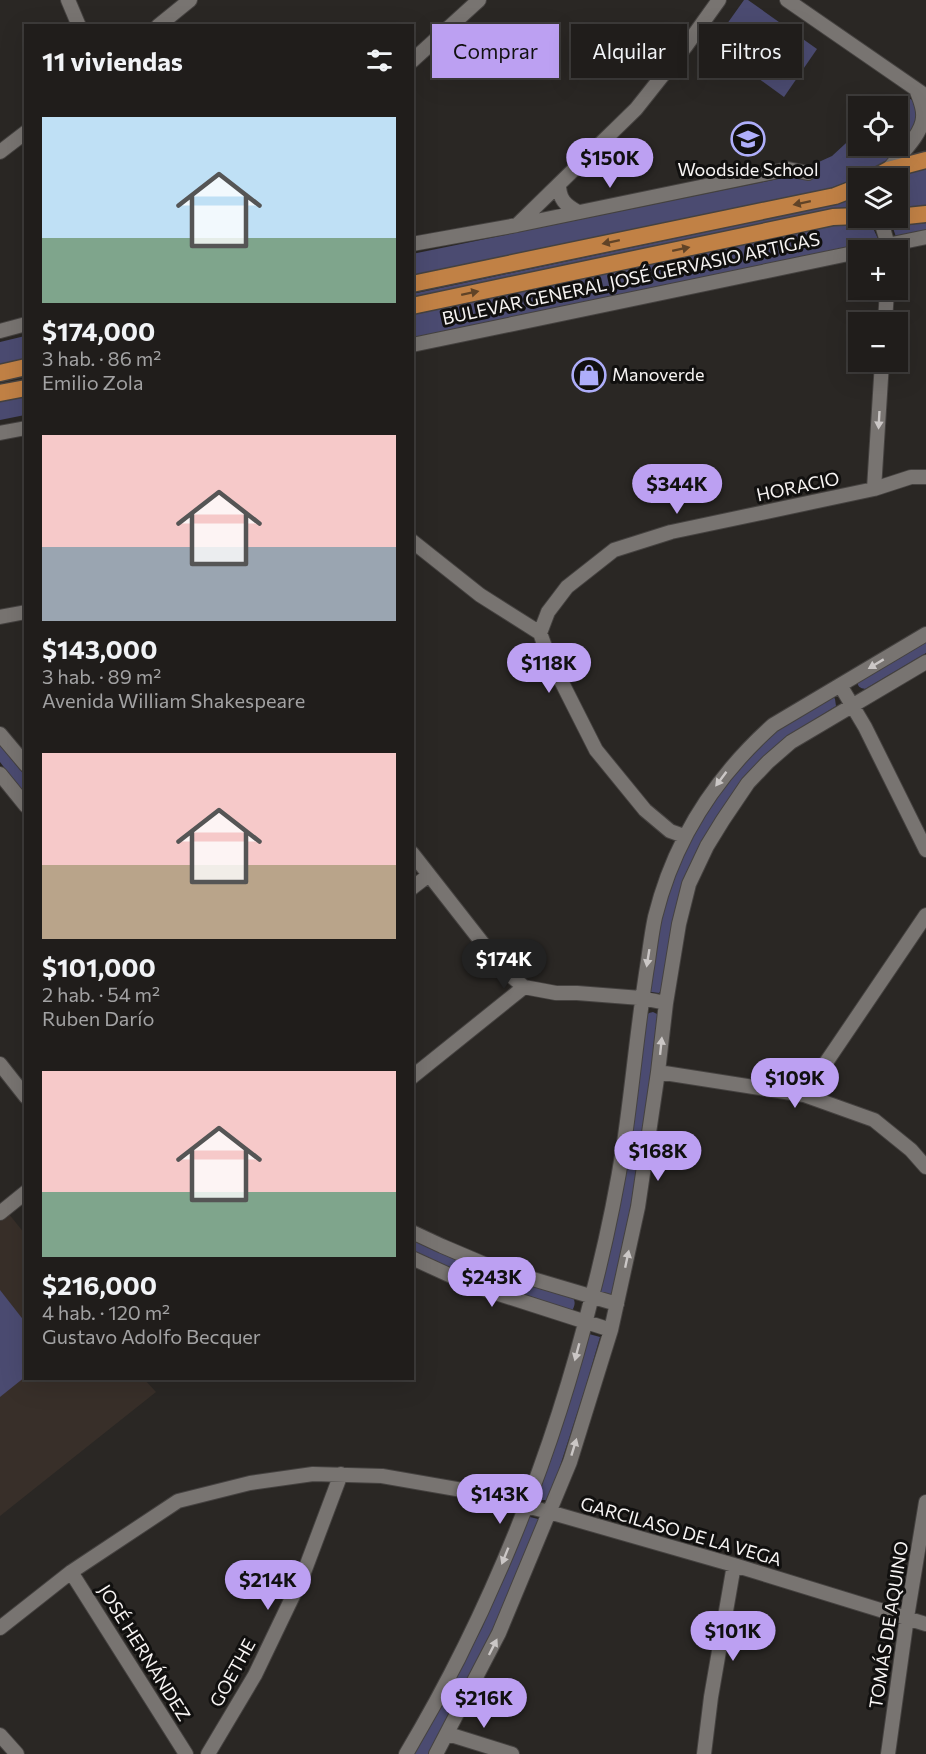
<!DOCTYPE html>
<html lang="es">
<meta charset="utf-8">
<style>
:root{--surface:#201d1b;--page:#2d2a28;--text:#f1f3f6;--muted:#a2a2a3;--line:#3d3b3a;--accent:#bca0f2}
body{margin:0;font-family:Commissioner,sans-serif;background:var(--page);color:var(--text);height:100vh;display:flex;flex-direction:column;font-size:22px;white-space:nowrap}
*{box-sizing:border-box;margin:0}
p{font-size:20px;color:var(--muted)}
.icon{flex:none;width:33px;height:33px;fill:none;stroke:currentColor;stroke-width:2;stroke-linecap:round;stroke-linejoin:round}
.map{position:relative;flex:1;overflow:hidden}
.drawer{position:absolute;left:24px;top:24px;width:390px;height:1356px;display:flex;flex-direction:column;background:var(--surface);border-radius:0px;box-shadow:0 6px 24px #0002,0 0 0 2px var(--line)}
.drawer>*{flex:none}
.banner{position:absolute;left:432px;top:24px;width:404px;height:54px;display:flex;gap:12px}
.buttons{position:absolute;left:848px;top:96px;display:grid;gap:12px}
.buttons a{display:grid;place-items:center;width:60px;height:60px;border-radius:0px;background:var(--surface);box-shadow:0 6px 24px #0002,0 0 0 2px var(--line);font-size:30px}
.price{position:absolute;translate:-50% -51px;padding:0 14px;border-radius:21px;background:var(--accent);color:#111;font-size:20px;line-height:39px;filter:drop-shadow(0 2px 3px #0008)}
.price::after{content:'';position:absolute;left:50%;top:36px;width:18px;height:14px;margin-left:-9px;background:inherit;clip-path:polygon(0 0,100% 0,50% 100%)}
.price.current{background:#222;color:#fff}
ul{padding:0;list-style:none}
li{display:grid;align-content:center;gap:12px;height:318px;padding:0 18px}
li span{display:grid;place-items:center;height:186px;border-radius:0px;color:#555}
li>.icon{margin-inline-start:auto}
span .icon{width:108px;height:108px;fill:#fffc;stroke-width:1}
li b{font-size:26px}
h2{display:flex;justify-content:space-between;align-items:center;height:72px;padding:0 18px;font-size:26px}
.chip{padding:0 21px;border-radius:0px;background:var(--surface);box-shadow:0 6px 24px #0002,0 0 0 2px var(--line);font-size:21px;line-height:54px}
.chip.current{background:var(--accent);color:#111}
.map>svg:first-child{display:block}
.built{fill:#382f29}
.green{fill:#4b4b71}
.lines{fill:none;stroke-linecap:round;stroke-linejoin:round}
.minor-casing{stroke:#454240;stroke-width:16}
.major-casing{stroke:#454240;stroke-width:19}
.minor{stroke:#787471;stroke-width:14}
.major{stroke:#c18145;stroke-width:16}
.oneway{fill:#604327}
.oneway2{fill:#cbc7c6}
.labels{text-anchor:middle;stroke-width:6;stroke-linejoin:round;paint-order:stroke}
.poi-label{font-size:18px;fill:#f7f4f3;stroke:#11100f}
.street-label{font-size:18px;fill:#f7f4f3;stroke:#11100f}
</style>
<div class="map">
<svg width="926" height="1754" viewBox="0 0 926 1754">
<rect width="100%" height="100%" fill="#2a2724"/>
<path class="built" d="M0 1203 25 1234 26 1378 144 1379 156 1392 0 1516Z"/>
<path class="green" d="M744 0H748L817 49 784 97 712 45Z
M901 94 908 97 914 102 917 108 916 126 890 160 844 183 820 192 413 279 412 254 778 179 813 177 814 171 810 166 832 156 858 132V146H897V106H887Z
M926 168V208L897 210V178H892Z
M858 195V209L413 298 412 294 834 205Z
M926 223V234L896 237 893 228 895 226Z
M867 225 873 228 879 241 413 338 412 314 817 226Z
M25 336V361L0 366V342Z
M25 396V415L0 420V402Z
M926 639V653L865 689C860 688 858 687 857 681Z
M833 696 835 699 836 706 785 738 765 756 684 881 673 921 662 989 659 993 651 992 648 988 661 919 672 877 689 839 714 799 738 767 777 728Z
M0 744 25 776V795L0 762Z
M653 1012 657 1014 658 1018 642 1147 613 1296 599 1293 646 1016 649 1013Z
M412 1238 572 1296C576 1302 575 1305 572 1311L566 1312 464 1275 413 1251Z
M0 1290 25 1322V1377L0 1397Z
M589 1334 600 1337 585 1389 550 1497 546 1500H541L537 1493Z
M530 1517 538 1519V1525L493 1632 428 1754H414L482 1628 527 1520Z"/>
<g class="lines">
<g class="minor-casing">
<path id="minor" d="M68 0 79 26
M787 0 926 96
M158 26 190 0
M412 61 479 0
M0 152 26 132
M888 170C898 157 923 134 923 117 924 107 919 98 916 89
M559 184C559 199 565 205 578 212
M880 218 888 245V250
M517 225 636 109 686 46 719 0
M412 244 517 225 788 169 808 173
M863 250 926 237
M885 322 887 290
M0 331 26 324
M412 345 858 252
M0 433 26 428
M874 489 882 362
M412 541 480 595 540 633 548 655 596 750 645 810 670 831 684 836
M0 617 26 612
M540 633 548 612 567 587 614 550 671 532 874 489 911 477H926
M840 685 865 727 926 850
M0 734 26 765
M0 774 26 806
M412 853 502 968 524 987 556 993H577L641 998 666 1003
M412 888 429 875
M0 1064 26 1097
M658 1072 804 1095 874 1120 911 1150 926 1167
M412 1077 524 987
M804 1095 926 915
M0 1213 26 1192
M412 1232 442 1246 489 1266 617 1304
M412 1258 471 1285 611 1330
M71 1572 186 1754
M0 1628 71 1572 178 1501 250 1483 313 1474 382 1476 468 1491 549 1512 734 1565 926 1624
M448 1734 512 1754
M0 1735 17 1754
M208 1754 255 1675 303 1575 341 1474
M406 1754C490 1613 553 1455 592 1296 605 1246 616 1194 624 1143 633 1082 638 1021 648 961 650 946 652 931 655 917 674 840 715 777 773 725L926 634
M436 1754 499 1633 570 1462 611 1330 638 1207 658 1072 666 1003 679 924 689 884 707 846 723 820 748 783 768 762 791 742 926 662
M704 1754 711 1697 734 1565
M888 1754 907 1617 926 1502"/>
</g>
<g class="major-casing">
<path id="major" d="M873 178 888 170 926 160
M897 217 926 214
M412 284 835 196 858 187
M412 306 833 217 858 216
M0 373 26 367
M0 393 26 388"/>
</g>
<use href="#minor" class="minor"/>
<use href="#major" class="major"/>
</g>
<defs><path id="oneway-solid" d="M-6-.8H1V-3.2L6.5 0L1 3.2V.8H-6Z" transform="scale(1.5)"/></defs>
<g class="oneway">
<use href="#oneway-solid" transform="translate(802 203) rotate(168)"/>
<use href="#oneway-solid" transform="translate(611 242) rotate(168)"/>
<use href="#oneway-solid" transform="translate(681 249) rotate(-12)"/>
<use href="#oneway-solid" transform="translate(470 293) rotate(-12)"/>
</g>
<g class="oneway2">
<use href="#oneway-solid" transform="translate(879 420) rotate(93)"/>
<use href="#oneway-solid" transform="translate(876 664) rotate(149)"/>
<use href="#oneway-solid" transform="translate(721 779) rotate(127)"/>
<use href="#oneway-solid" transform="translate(648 958) rotate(99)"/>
<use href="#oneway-solid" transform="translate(661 1046) rotate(-84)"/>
<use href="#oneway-solid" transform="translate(627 1259) rotate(-78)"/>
<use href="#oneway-solid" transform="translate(577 1352) rotate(105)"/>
<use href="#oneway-solid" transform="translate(574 1447) rotate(-73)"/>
<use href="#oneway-solid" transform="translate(505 1556) rotate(112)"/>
<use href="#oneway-solid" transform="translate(493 1647) rotate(-63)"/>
</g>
<defs>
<g id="school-ring" transform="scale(1.725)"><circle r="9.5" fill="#11100f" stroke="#aeaefa" stroke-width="1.5"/><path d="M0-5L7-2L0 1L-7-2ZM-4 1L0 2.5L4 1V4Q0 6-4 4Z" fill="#aeaefa"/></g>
<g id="shop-ring" transform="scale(1.725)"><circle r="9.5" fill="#11100f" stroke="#aeaefa" stroke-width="1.5"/><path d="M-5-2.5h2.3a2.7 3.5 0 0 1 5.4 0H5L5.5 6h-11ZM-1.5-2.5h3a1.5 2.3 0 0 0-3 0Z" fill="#aeaefa"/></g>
</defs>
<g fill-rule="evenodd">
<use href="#school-ring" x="748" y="139"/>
<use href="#shop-ring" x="589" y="375"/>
</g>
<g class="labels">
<g class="poi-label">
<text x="748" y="176">Woodside School</text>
<text x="612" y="381" text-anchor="start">Manoverde</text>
</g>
<g class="street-label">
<text transform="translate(631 279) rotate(-12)" y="6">BULEVAR GENERAL JOSÉ GERVASIO ARTIGAS</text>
<text transform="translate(798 487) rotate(-12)" y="6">HORACIO</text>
<text transform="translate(681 1532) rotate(16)" y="6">GARCILASO DE LA VEGA</text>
<text transform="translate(889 1625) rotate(-81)" y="6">TOMÁS DE AQUINO</text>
<text transform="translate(144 1653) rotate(58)" y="6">JOSÉ HERNÁNDEZ</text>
<text transform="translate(233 1673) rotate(-61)" y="6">GOETHE</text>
</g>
</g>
</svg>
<div class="buttons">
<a><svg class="icon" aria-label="locate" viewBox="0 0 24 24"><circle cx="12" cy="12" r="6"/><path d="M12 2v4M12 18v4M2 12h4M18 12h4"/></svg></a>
<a><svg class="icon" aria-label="layers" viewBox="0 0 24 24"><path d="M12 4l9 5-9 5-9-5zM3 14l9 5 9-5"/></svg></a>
<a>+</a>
<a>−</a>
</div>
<b class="price" style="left:610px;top:189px">$150K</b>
<b class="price" style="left:677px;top:515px">$344K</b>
<b class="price" style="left:549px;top:694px">$118K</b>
<b class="price current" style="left:504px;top:990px">$174K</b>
<b class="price" style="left:795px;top:1109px">$109K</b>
<b class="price" style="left:658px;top:1182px">$168K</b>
<b class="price" style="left:492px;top:1308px">$243K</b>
<b class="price" style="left:500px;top:1525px">$143K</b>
<b class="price" style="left:268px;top:1611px">$214K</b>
<b class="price" style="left:733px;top:1662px">$101K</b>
<b class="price" style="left:484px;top:1729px">$216K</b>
<div class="banner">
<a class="chip current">Comprar</a>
<a class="chip">Alquilar</a>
<a class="chip">Filtros</a>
</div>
<section class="drawer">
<h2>11 viviendas<svg class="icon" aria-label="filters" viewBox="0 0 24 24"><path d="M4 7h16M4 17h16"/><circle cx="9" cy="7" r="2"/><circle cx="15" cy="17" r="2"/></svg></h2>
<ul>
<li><span style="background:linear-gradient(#bfe0f5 65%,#7fa58c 0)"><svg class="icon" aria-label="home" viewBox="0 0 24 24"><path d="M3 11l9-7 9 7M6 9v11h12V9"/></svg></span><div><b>$174,000</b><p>3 hab. · 86 m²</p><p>Emilio Zola</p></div></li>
<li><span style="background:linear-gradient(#f6c9c9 60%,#9aa5b1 0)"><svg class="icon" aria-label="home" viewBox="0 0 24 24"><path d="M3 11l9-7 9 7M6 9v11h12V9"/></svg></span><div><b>$143,000</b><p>3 hab. · 89 m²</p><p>Avenida William Shakespeare</p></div></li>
<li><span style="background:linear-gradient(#f6c9c9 60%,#b9a48a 0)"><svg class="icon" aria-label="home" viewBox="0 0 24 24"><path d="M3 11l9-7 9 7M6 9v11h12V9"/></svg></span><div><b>$101,000</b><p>2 hab. · 54 m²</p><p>Ruben Darío</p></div></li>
<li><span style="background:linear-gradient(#f6c9c9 65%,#7fa58c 0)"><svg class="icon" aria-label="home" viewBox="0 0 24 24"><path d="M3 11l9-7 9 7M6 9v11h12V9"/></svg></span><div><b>$216,000</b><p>4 hab. · 120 m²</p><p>Gustavo Adolfo Becquer</p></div></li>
</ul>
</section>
</div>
